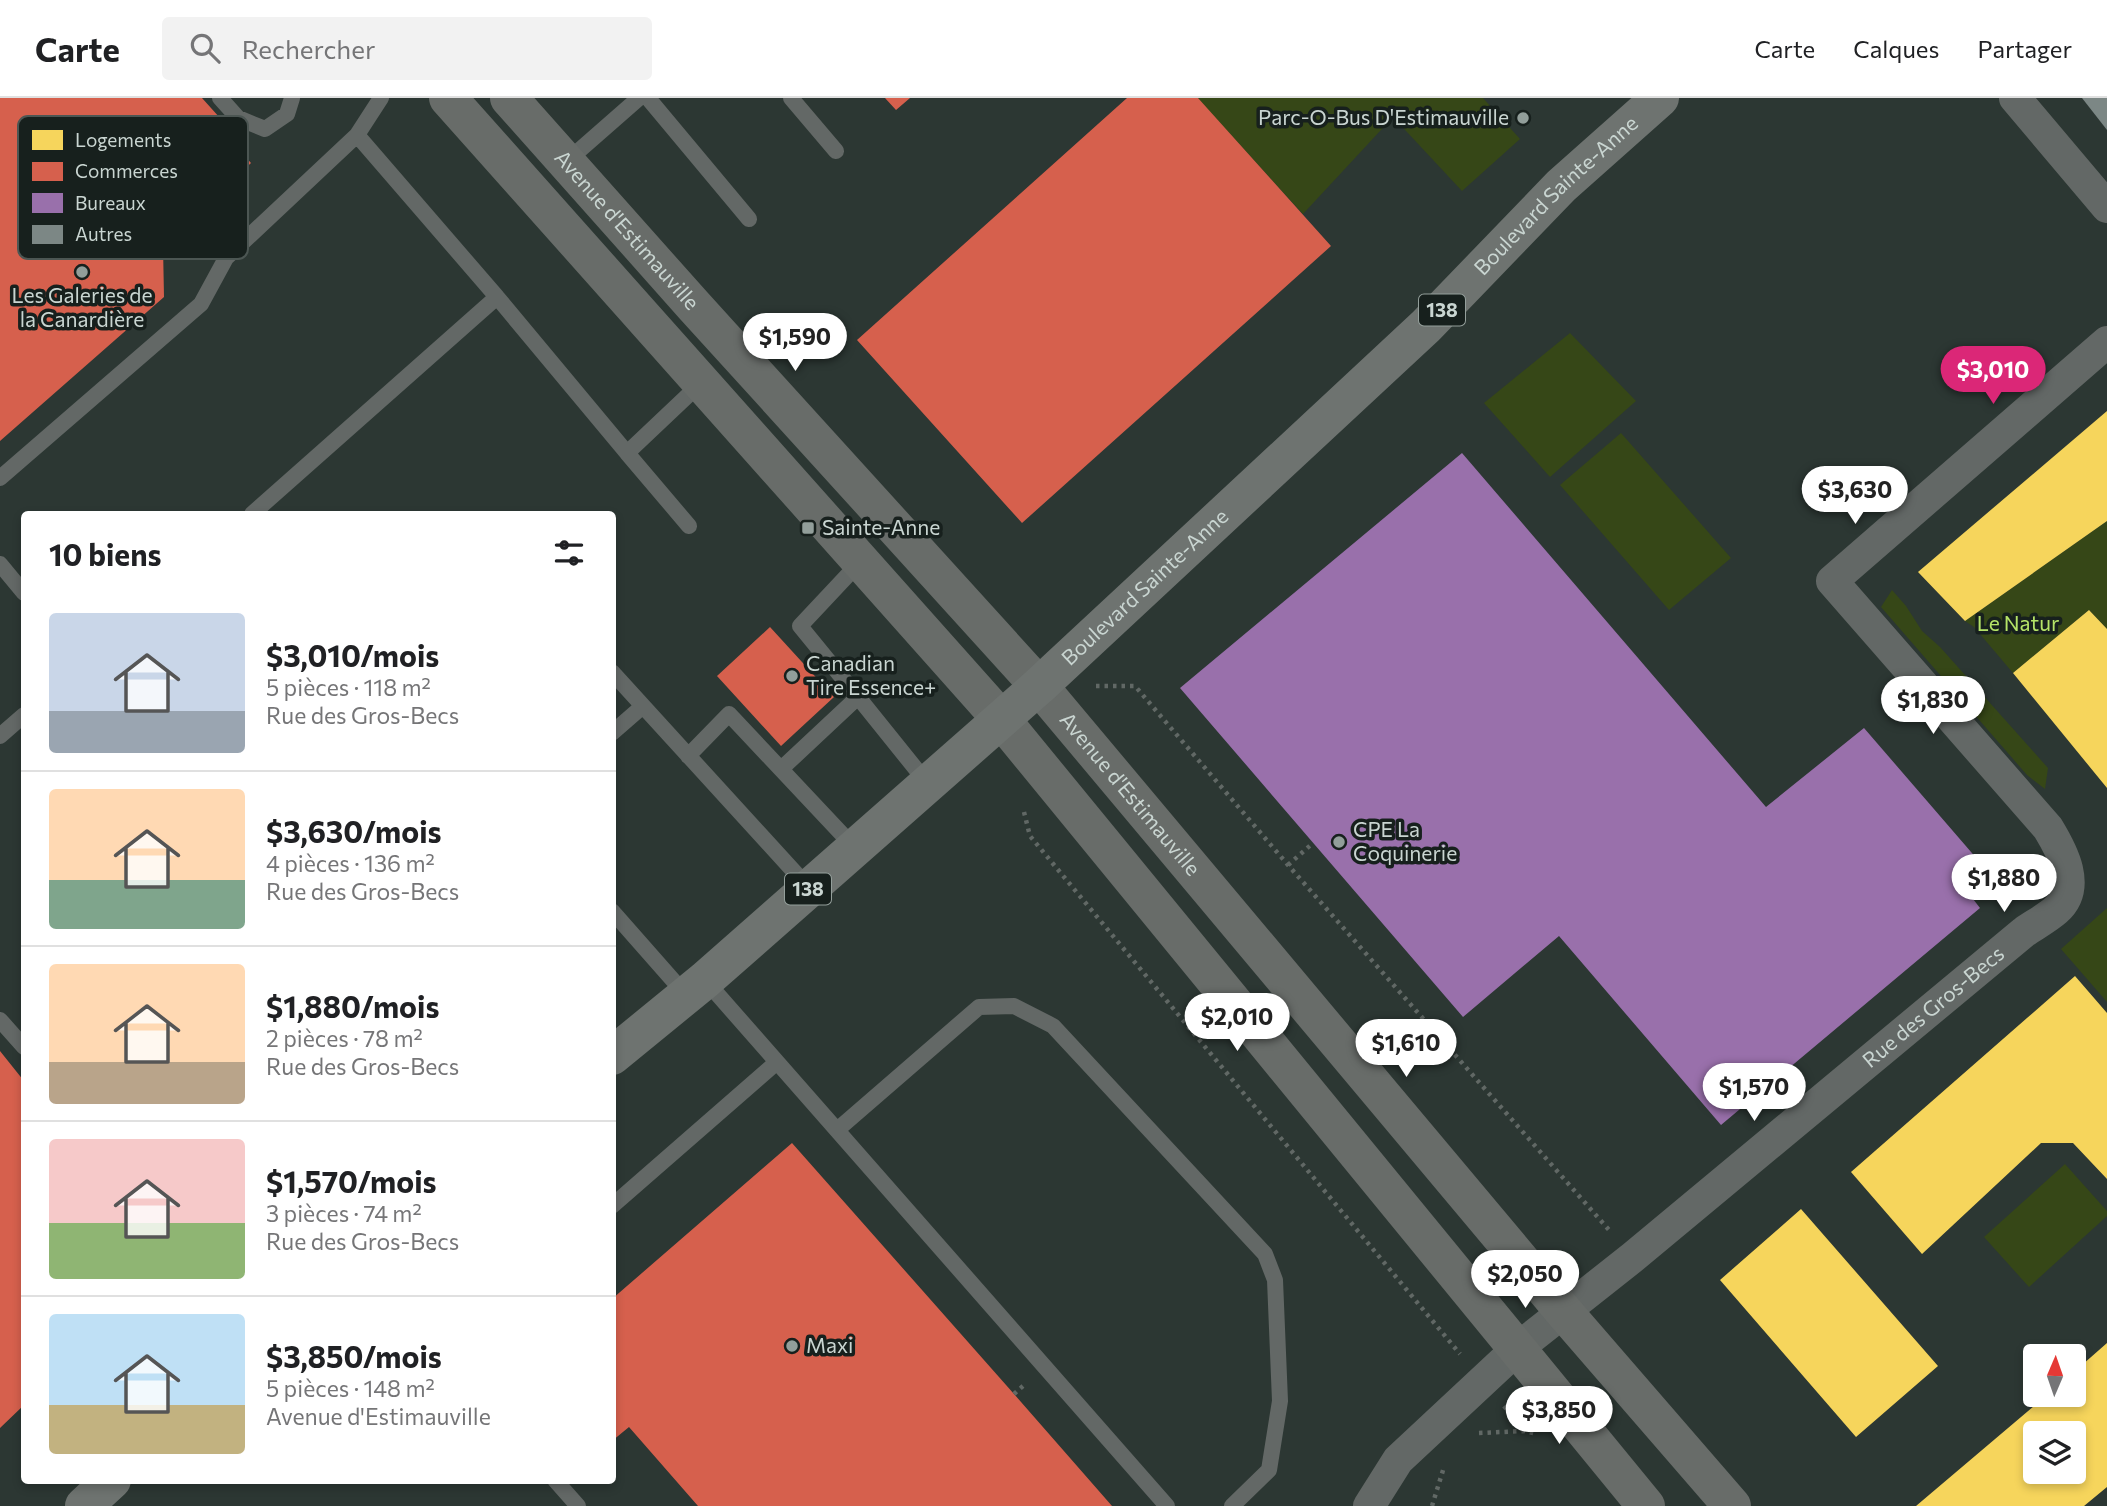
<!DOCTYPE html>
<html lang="fr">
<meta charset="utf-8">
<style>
:root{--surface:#fff;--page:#f2f2f2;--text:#202124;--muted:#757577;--line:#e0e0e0;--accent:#db2777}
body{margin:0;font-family:Commissioner,sans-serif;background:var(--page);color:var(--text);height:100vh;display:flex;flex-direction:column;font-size:26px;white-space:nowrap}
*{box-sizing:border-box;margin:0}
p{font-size:23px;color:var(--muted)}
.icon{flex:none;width:38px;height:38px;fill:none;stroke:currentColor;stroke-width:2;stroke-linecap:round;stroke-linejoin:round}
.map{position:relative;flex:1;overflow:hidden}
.drawer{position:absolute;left:21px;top:413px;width:595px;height:973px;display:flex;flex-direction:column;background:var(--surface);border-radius:7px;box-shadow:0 4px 10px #0003}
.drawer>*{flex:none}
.needle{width:46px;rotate:2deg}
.buttons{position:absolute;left:2023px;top:1246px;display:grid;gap:14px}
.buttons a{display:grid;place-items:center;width:63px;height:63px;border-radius:7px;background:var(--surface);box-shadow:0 4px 10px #0003;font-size:35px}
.price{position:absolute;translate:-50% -60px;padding:0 16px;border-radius:24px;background:#fff;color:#222;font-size:23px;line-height:46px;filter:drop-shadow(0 2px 4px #0008)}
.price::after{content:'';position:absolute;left:50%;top:42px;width:21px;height:16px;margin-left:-10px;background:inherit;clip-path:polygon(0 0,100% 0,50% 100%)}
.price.on{background:var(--accent);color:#fff}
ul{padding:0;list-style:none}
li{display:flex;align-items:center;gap:21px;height:175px;padding:0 28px}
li+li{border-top:2px solid var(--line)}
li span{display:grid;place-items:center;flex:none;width:196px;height:140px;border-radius:7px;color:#555}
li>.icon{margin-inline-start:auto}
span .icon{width:84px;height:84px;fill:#fffc;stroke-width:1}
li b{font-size:30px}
h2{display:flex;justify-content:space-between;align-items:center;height:84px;padding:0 28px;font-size:30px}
header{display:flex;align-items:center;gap:42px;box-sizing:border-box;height:98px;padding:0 35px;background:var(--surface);border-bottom:2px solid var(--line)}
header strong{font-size:33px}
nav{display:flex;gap:38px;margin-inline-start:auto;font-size:24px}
.search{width:490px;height:63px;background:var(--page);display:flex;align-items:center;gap:18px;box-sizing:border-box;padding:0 24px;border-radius:7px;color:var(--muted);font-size:26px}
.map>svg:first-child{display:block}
.green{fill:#364717}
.homes{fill:#f6d55c;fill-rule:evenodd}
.shops{fill:#d6604d}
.offices{fill:#9970ab}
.building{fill:#7c8785}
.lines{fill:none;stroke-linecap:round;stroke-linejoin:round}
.path{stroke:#616865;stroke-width:4.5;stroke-dasharray:3.5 5;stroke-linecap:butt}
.service{stroke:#636866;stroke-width:16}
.minor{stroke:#636866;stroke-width:32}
.secondary{stroke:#686c69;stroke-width:38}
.primary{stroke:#6e7370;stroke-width:38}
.poi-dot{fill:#929e9a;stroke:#17201d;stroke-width:2.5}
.labels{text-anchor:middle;stroke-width:7;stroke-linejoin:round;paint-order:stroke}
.shield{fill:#17201d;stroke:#949f9b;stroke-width:2}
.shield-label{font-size:19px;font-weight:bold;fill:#c9d5d1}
.poi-label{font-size:21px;fill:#c9d5d1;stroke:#17201d;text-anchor:start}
.street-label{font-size:21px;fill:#c9d5d1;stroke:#17201d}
.park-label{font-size:21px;fill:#b5e368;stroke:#17201d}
.key{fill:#17201d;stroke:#4c5653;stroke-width:2}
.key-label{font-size:19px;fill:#c9d5d1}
</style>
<header>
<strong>Carte</strong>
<div class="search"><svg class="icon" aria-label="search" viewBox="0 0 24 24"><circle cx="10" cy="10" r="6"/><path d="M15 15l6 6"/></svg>Rechercher</div>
<nav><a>Carte</a><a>Calques</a><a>Partager</a></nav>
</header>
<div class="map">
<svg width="2107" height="1408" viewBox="0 0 2107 1408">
<rect width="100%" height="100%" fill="#2c3733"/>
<path class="green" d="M1197 0H1483L1520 41 1462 93 1393 19 1303 116Z
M1570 235 1636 303 1550 379 1484 305Z
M1621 335 1731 460 1669 512 1560 387Z
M2107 423V531L2089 512 2013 575 1974 529 1965 523Z
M1892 492 1906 508 1922 533 1940 549 2048 670 2045 691 2027 677 1881 509Z
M2107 810V904L2061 851Z
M2065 1066 2107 1113V1118L2029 1189 1984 1139Z"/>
<path class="homes" d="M2107 313V423L1965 523 1918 474Z
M2089 512 2107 531V690L2013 575Z
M2075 878 2107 915V1081L2073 1045H2041L1922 1156 1851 1074Z
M1801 1111 1938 1268 1856 1339 1720 1182Z
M2107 1245V1389L2084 1408H1916L2047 1297H2074V1274ZM2035 1335H2074V1374H2035Z"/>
<path class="shops" d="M0 0H202L229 30 224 35 251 65 163 148 164 199 0 343Z
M885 0H910L896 12Z
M1127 0H1198L1331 148 1022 425 857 242Z
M770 529 834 599 781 648 717 578Z
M0 953 24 983V1307L0 1330Z
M792 1045 1014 1296 1112 1408H698L629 1329 612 1343V1201Z"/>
<path class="offices" d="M1462 355 1766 709 1864 630 1984 769 1963 788 1980 810 1721 1027 1559 838 1463 919 1180 590Z"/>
<path class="building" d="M2082 0H2107V32Z"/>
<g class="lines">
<path class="path" d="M1096 588H1135L1288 767 1609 1132
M1024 714 1030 738 1460 1256
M1288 767 1313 745
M1014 1296 1024 1287
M1504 1308 1525 1333
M1479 1335 1525 1333 1537 1336
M1432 1408 1444 1369"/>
<path class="service" d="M220 0 238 20 265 31 287 16 292 0
M648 0 749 121
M791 0 836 53
M357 37 497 199
M566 64 639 0
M627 355 689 428
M0 380 201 206 226 160 357 37 381 0
M252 416 497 199 627 355 701 285
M0 466 24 495
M612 574 809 790
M858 599 800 528 861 463
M612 635 643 608
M0 638 24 617
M688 658 729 616 855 750
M781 671 858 599 928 686
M612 813 686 897
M705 882 1167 1408
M0 922 24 949
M837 1032 979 909 1014 908 1053 928 1265 1156 1275 1182 1280 1303 1269 1372 1232 1408
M612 1108 777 964
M555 1382 578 1408"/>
<g class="minor">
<path d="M2015 0 2107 109"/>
<path id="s1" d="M1369 1408 1398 1362 1518 1250 1633 1159 2024 834C2034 827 2047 820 2056 812 2082 789 2062 753 2048 730L1832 483 2107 244"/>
</g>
<g class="secondary">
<path d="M448 0 1001 621 1646 1408"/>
<path id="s2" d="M509 0 694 208 1039 588 1564 1214 1732 1408"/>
</g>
<g class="primary">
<path id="s3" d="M612 958 705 882 1039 588 1426 228 1561 88 1660 0"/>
<path d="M84 1408 112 1382"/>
</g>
</g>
<g class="poi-dot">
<circle cx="1523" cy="20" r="7"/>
<circle cx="82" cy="174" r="7"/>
<rect x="801" y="423" width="14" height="14" rx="3.5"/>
<circle cx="792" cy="578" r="7"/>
<circle cx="1339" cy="744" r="7"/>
<circle cx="792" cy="1248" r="7"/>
</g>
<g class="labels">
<g class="shield">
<rect x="1419" y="196.5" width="46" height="31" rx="5"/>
<rect x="785" y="775.5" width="46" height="31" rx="5"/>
</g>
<g class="shield-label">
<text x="1442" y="219">138</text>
<text x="808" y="798">138</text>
</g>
<g class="poi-label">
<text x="1509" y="27" text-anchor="end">Parc-O-Bus D'Estimauville</text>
<text x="82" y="205" text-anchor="middle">Les Galeries de<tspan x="82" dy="24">la Canardière</tspan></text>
<text x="822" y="437">Sainte-Anne</text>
<text x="806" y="573">Canadian<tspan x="806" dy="24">Tire Essence+</tspan></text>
<text x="1353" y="739">CPE La<tspan x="1353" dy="24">Coquinerie</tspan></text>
<text x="806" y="1255">Maxi</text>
</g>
<g class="street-label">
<text dy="7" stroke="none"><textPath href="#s3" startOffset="1278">Boulevard Sainte-Anne</textPath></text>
<text dy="7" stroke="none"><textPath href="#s2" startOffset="177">Avenue d'Estimauville</textPath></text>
<text dy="7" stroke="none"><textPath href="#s3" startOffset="710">Boulevard Sainte-Anne</textPath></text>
<text dy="7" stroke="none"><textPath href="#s2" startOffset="933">Avenue d'Estimauville</textPath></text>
<text dy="7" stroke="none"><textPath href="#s1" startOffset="756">Rue des Gros-Becs</textPath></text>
</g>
<g class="park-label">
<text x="2018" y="533">Le Natur</text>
</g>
</g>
<rect x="18" y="18" width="230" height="143" rx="10" class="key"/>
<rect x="32" y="32" width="31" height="20" fill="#f6d55c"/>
<rect x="32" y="64" width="31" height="19" fill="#d6604d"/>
<rect x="32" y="95" width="31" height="20" fill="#9970ab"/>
<rect x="32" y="127" width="31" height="19" fill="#7c8785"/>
<g class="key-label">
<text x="75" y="49">Logements</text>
<text x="75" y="80">Commerces</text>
<text x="75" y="112">Bureaux</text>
<text x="75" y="143">Autres</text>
</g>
</svg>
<div class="buttons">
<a><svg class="needle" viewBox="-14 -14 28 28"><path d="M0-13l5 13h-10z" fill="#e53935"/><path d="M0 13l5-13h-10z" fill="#757577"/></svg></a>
<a><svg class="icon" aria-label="layers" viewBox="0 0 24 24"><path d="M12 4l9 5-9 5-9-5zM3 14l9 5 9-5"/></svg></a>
</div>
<b class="price" style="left:795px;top:275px">$1,590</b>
<b class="price on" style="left:1993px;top:308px">$3,010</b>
<b class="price" style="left:1855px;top:428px">$3,630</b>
<b class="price" style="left:1933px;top:638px">$1,830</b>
<b class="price" style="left:2004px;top:816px">$1,880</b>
<b class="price" style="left:1237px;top:955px">$2,010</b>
<b class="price" style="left:1406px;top:981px">$1,610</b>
<b class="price" style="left:1754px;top:1025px">$1,570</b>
<b class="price" style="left:1525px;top:1212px">$2,050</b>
<b class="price" style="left:1559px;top:1348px">$3,850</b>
<section class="drawer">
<h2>10 biens<svg class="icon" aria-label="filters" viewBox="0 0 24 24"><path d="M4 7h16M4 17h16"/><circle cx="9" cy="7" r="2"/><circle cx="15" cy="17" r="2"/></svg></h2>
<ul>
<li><span style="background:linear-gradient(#c9d6e8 70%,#9aa5b1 0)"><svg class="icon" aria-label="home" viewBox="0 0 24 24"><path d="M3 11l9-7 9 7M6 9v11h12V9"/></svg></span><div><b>$3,010/mois</b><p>5 pièces · 118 m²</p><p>Rue des Gros-Becs</p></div></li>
<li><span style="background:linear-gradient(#ffd9b3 65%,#7fa58c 0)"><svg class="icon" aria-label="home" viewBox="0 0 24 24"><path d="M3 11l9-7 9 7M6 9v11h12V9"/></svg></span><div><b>$3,630/mois</b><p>4 pièces · 136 m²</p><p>Rue des Gros-Becs</p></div></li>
<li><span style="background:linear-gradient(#ffd9b3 70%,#b9a48a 0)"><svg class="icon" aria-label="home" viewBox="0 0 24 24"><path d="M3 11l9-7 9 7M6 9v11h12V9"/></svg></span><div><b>$1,880/mois</b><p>2 pièces · 78 m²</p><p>Rue des Gros-Becs</p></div></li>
<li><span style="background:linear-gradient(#f6c9c9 60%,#8fb573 0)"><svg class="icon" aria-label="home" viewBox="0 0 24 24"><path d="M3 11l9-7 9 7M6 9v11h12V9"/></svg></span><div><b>$1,570/mois</b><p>3 pièces · 74 m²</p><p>Rue des Gros-Becs</p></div></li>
<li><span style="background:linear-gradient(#bfe0f5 65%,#c2b280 0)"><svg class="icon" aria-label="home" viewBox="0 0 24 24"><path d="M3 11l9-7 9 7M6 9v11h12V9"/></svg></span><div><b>$3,850/mois</b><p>5 pièces · 148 m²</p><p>Avenue d'Estimauville</p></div></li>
</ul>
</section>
</div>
